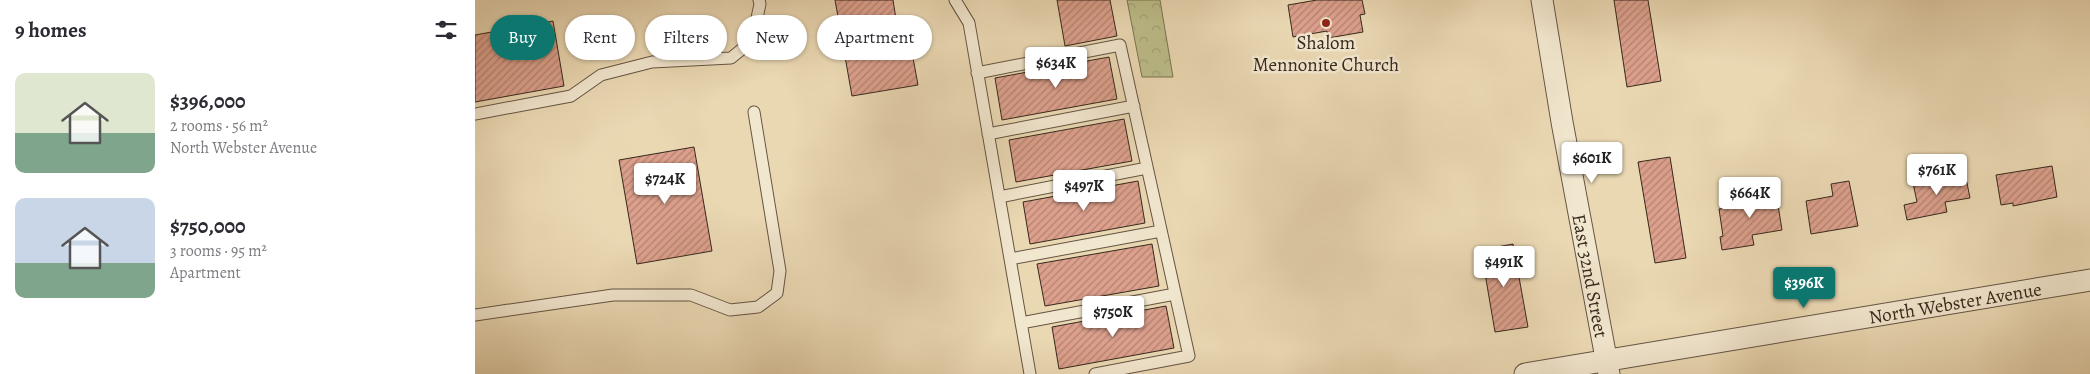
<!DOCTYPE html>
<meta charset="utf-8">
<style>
:root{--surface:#fff;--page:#f7f7f7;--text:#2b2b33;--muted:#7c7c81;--accent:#0f766e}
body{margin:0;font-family:Alegreya,serif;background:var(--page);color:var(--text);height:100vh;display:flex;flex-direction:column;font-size:19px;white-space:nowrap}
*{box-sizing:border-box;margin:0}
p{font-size:16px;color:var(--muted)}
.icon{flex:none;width:28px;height:28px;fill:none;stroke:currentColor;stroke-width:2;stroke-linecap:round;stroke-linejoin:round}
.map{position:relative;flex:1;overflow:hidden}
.details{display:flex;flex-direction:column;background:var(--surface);width:475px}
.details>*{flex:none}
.banner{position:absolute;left:15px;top:15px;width:475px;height:45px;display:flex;gap:10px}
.price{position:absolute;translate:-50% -42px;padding:0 11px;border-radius:5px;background:#fff;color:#222;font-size:16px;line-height:32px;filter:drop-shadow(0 1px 2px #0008)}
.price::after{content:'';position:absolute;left:50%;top:30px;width:15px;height:11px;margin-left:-8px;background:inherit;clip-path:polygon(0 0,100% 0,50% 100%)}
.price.current{background:var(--accent);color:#fff}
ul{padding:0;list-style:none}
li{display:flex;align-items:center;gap:15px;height:125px;padding:0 15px}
li span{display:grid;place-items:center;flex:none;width:140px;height:100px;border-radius:10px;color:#555}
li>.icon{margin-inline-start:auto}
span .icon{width:60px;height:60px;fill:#fffc;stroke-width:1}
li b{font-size:21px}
h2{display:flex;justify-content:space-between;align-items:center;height:60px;padding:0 15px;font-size:21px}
.tag{padding:0 18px;border-radius:22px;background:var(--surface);box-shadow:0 1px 4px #0004;font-size:18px;line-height:45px}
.tag.current{background:var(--accent);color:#fff}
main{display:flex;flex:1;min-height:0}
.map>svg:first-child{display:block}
.forest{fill:url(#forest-crowns);stroke:#7a7252}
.building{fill:url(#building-hatch);stroke:#37281c}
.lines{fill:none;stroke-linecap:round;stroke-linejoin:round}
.lane-casing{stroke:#645442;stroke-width:13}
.street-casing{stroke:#645442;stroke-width:23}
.lane{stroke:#f1e6ce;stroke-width:11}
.street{stroke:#f1e6ce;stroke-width:21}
.poi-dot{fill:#8f2418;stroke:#f1e6ce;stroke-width:2}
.labels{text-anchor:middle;stroke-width:5;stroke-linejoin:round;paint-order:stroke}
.poi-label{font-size:19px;fill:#37281c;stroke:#f1e6ce}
.street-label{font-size:19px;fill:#37281c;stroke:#f1e6ce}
</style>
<main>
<section class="details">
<h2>9 homes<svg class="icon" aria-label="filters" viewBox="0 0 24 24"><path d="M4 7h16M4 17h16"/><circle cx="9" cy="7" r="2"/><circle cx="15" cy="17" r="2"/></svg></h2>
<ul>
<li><span style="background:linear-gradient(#dfe7d0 60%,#7fa58c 0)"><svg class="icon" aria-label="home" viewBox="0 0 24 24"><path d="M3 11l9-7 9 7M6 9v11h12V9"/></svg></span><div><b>$396,000</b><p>2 rooms · 56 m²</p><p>North Webster Avenue</p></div></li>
<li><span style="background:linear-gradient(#c9d6e8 65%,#7fa58c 0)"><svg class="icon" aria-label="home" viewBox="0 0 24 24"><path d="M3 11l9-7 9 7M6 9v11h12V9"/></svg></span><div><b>$750,000</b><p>3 rooms · 95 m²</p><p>Apartment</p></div></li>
</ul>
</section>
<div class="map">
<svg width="1615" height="374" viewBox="0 0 1615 374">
<defs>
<pattern id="forest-crowns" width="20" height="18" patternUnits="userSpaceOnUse" patternTransform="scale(1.25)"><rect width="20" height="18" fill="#bcbd89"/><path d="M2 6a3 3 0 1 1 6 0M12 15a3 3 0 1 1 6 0" fill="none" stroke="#a2a276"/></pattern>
<pattern id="building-hatch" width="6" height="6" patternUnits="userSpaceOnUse" patternTransform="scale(1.25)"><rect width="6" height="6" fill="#dca08c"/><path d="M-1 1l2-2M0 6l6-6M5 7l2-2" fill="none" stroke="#b38272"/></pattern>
</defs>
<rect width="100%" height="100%" fill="#ead8b3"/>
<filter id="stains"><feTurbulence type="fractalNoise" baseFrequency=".004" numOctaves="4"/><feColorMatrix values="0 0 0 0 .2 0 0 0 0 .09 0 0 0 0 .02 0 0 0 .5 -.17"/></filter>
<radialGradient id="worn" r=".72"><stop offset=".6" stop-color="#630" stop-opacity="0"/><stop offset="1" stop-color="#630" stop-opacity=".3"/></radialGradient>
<path class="forest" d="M652 0H685L698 77H667Z"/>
<path class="building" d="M360 0H418L424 38 434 36 443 85 377 96Z
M582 0H635L642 36 590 46Z
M887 0 890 14 885 15 888 32 853 38 852 31 818 37 813 5 842 0Z
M1139 0H1173L1186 81 1152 87Z
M78 21 89 86 0 102V35Z
M634 57 642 99 527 120 520 78Z
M649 119 657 161 541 182 534 140Z
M219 147 237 251 162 264 144 160Z
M1195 157 1211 258 1180 263 1163 162Z
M1577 166 1582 197 1538 206V203L1526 205 1521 175Z
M1490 173 1495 198 1470 202 1472 212 1432 220 1429 205 1442 202 1438 183Z
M663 181 670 223 555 244 548 202Z
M1374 181 1383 226 1336 234 1331 201 1358 196 1356 184Z
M1293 185 1295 200 1302 199 1307 230 1277 235 1279 245 1247 250 1245 237 1248 236 1244 209 1270 205 1267 189Z
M677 244 684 286 570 306 562 264Z
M1038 244 1053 327 1020 332 1006 250Z
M691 306 699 348 584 369 577 327Z"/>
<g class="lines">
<g class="lane-casing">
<path id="lane" d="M480 0 494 23 555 374
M502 73 645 45 714 356 620 374
M0 114 96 96 126 75 177 62 256 58 277 41 285 4 284 0
M513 134 659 106
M524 197 672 168
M535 259 686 231
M0 315 138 295H216L255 310 283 307 302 293 305 271 279 112
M546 323 700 294"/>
</g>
<g class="street-casing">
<g id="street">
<path id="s1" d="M1067 0 1087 122 1134 374"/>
<path id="s2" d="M1050 374 1615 280"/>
</g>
</g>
<use href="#lane" class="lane"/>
<use href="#street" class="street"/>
</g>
<circle class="poi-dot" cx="851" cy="23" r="5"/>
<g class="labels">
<g class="poi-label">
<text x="851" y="49">Shalom<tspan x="851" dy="22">Mennonite Church</tspan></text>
</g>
<g class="street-label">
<text dy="7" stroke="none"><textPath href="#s1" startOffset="280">East 32nd Street</textPath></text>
<text dy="7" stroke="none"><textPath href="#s2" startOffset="436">North Webster Avenue</textPath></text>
</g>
</g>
<rect width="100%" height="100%" filter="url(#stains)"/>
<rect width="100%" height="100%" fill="url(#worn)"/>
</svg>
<b class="price" style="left:581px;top:89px">$634K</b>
<b class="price" style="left:1117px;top:184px">$601K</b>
<b class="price" style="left:1462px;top:196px">$761K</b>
<b class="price" style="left:190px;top:205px">$724K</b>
<b class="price" style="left:609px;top:212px">$497K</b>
<b class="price" style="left:1275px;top:219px">$664K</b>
<b class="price" style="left:1029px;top:288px">$491K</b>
<b class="price current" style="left:1329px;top:309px">$396K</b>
<b class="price" style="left:638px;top:338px">$750K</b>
<div class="banner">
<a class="tag current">Buy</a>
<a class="tag">Rent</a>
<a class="tag">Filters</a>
<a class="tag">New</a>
<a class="tag">Apartment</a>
</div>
</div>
</main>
